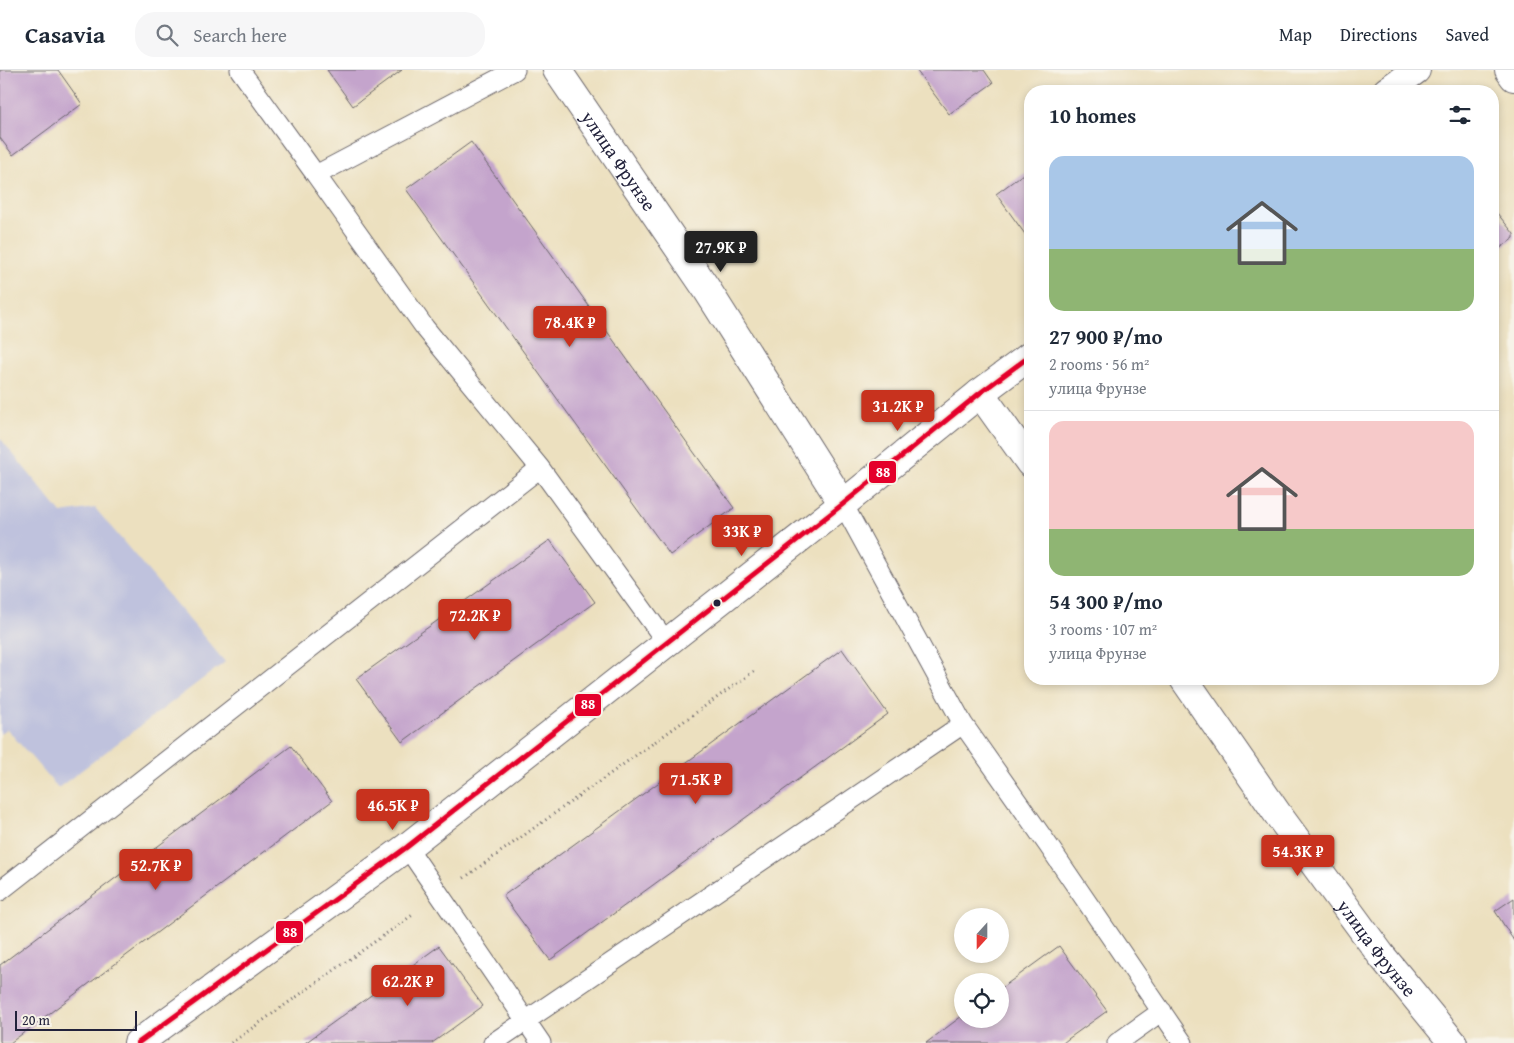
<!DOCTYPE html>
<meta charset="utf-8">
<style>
:root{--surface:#fff;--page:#f6f6f7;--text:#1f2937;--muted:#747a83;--line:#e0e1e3;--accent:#c8321e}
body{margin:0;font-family:"Gentium Book Plus",serif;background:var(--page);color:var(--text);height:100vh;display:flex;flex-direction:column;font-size:19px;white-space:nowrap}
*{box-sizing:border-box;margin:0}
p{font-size:16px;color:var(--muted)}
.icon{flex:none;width:28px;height:28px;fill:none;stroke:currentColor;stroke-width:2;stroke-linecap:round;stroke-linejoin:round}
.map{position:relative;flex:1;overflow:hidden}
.sheet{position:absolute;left:1024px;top:15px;width:475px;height:600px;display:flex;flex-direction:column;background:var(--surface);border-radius:20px;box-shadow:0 2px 8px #0003}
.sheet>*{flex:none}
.needle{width:32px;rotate:201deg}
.controls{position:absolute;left:954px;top:838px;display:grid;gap:10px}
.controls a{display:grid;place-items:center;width:55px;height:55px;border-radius:50%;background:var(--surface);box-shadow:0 2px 8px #0003;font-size:25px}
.scale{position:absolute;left:15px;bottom:12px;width:122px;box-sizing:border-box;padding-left:5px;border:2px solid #22223b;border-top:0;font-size:14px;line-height:18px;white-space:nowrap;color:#22223b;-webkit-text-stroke:4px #f7f3e8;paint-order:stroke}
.price{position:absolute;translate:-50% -42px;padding:0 11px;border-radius:5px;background:var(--accent);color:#fff;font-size:16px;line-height:32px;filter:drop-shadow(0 1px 2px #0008)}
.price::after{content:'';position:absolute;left:50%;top:30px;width:15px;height:11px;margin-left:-8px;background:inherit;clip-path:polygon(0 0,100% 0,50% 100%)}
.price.on{background:#222;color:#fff}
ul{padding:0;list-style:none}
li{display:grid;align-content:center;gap:10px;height:265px;padding:0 25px}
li+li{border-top:1px solid var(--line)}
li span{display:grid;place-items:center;height:155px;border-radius:15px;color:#555}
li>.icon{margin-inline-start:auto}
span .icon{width:90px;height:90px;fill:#fffc;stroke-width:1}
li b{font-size:21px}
h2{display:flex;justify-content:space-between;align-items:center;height:60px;padding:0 25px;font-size:21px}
header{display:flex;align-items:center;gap:30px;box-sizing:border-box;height:70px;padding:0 25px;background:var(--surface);border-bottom:1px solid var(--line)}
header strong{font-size:24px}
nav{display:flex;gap:28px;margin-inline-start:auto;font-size:18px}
.search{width:350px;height:45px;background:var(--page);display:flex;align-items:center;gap:12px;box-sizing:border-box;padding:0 18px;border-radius:20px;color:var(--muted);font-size:19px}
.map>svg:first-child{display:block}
.industrial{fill:#bfc2dd}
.building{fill:#c4a4cc}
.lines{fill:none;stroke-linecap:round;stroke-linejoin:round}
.lane-casing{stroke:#696469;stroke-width:21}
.street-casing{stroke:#696469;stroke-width:30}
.secondary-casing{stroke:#696469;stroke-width:30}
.path{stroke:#696469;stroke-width:3;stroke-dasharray:1 4;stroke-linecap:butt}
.lane{stroke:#fff;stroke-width:19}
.street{stroke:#fff;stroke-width:28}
.secondary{stroke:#fff;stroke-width:28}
.bus-1-casing{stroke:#f7f3e8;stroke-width:9}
.bus-1{stroke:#e4002b;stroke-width:5}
.bus-dot{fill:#22223b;stroke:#f7f3e8;stroke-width:2}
.labels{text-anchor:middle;stroke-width:4;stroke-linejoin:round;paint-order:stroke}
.street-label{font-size:19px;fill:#22223b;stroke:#f7f3e8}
.line-badge{stroke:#f7f3e8;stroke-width:2}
.badge-label{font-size:14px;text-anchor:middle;font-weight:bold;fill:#fff}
</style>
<header>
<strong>Casavia</strong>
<div class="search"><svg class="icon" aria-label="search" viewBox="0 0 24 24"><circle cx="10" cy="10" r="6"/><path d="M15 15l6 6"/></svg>Search here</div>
<nav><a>Map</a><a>Directions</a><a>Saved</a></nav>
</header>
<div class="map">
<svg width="1514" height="973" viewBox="0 0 1514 973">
<rect width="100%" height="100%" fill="#f7f3e8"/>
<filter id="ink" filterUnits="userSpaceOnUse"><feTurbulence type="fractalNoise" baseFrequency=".02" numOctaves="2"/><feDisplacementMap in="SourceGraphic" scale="10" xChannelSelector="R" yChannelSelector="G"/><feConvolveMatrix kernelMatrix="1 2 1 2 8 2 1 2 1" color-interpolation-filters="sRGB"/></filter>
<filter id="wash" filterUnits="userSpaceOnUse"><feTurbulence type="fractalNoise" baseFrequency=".0096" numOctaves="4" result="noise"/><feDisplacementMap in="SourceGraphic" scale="20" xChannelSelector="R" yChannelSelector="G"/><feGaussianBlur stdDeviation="1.12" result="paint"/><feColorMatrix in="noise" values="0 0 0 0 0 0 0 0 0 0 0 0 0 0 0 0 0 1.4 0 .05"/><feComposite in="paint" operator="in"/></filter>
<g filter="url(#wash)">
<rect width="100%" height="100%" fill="#ece0bf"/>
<path class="industrial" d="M0 368 61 443 95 438 225 592 58 718 7 659 0 664Z"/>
<g id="blocks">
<path class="building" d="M0 0H58L82 34 13 85 0 68Z
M327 0H402L353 36Z
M916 0H984L993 13 949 44Z
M471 72 734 438 670 485 406 119Z
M1030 99V171L996 124Z
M1492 137 1514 164V168L1492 184Z
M550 470 595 532 402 672 356 609Z
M842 579 888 644 550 890 503 826Z
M291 676 332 731 10 973H1L0 971V895Z
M1514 828V871L1495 841Z
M439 876 483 936 453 958 432 973H305Z
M1059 876 1107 941 1068 969 1063 973H926L962 946V949H1000V919Z"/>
</g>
</g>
<g filter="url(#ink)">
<use href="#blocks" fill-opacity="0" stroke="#696469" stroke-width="1"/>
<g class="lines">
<g class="lane-casing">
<path id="lane" d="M240 0 316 105
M515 0 316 105 425 258 540 398
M843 434 963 654 1048 775 1183 973
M407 777 541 973
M0 821 540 398 667 573
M493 973 963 654
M1117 973 1162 941"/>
</g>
<g class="street-casing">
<g id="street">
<path id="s1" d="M557 0 706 218 843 434"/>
<path d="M1509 0 1514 7"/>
<path d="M980 323 1030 393"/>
<path id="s2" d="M1184 609 1279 746 1381 885 1453 973"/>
</g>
</g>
<g class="secondary-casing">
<path id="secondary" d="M1387 21 1416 0
M138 973 407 777 843 434 980 323 1030 286"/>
</g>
<path class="path" d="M464 808 757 599
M231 973 414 844"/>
<use href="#lane" class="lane"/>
<use href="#street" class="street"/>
<use href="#secondary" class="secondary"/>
<g class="bus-1-casing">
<path id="bus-1" d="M138 973 407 777 843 434 980 323 1030 286"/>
</g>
<use href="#bus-1" class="bus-1"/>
</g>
</g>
<circle class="bus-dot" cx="717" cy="533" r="4.5"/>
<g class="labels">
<g class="street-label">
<text dy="7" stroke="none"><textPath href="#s1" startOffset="110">улица Фрунзе</textPath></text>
<text dy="7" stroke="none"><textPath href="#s2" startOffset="331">улица Фрунзе</textPath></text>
</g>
</g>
<g class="line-badge">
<rect x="868" y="390" width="29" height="24" rx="5" fill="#e4002b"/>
<rect x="574" y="623" width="28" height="24" rx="5" fill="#e4002b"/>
<rect x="275" y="850" width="29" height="24" rx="5" fill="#e4002b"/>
</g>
<g class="badge-label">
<text x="883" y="407">88</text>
<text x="588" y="639">88</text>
<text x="290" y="867">88</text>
</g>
</svg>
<div class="controls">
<a><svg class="needle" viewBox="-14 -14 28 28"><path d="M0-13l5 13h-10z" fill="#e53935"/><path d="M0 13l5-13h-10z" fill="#747a83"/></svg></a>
<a><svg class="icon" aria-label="locate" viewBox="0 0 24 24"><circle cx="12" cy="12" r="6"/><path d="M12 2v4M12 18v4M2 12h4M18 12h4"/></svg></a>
</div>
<div class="scale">20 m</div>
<b class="price on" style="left:721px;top:203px">27.9K ₽</b>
<b class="price" style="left:570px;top:278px">78.4K ₽</b>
<b class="price" style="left:898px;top:362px">31.2K ₽</b>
<b class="price" style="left:742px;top:487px">33K ₽</b>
<b class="price" style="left:475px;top:571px">72.2K ₽</b>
<b class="price" style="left:696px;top:735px">71.5K ₽</b>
<b class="price" style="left:393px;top:761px">46.5K ₽</b>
<b class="price" style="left:1298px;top:807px">54.3K ₽</b>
<b class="price" style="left:156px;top:821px">52.7K ₽</b>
<b class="price" style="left:408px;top:937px">62.2K ₽</b>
<section class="sheet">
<h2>10 homes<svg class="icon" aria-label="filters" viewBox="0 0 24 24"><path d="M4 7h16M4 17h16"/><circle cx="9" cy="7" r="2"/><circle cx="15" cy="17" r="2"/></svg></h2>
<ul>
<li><span style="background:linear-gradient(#a9c7e8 60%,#8fb573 0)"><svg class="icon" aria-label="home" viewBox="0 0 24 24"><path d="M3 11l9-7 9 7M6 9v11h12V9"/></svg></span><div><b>27 900 ₽/mo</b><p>2 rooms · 56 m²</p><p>улица Фрунзе</p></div></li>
<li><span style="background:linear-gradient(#f6c9c9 70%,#8fb573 0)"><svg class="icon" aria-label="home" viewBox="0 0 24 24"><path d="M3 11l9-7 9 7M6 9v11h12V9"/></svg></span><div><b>54 300 ₽/mo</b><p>3 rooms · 107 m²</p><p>улица Фрунзе</p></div></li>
</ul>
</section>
</div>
